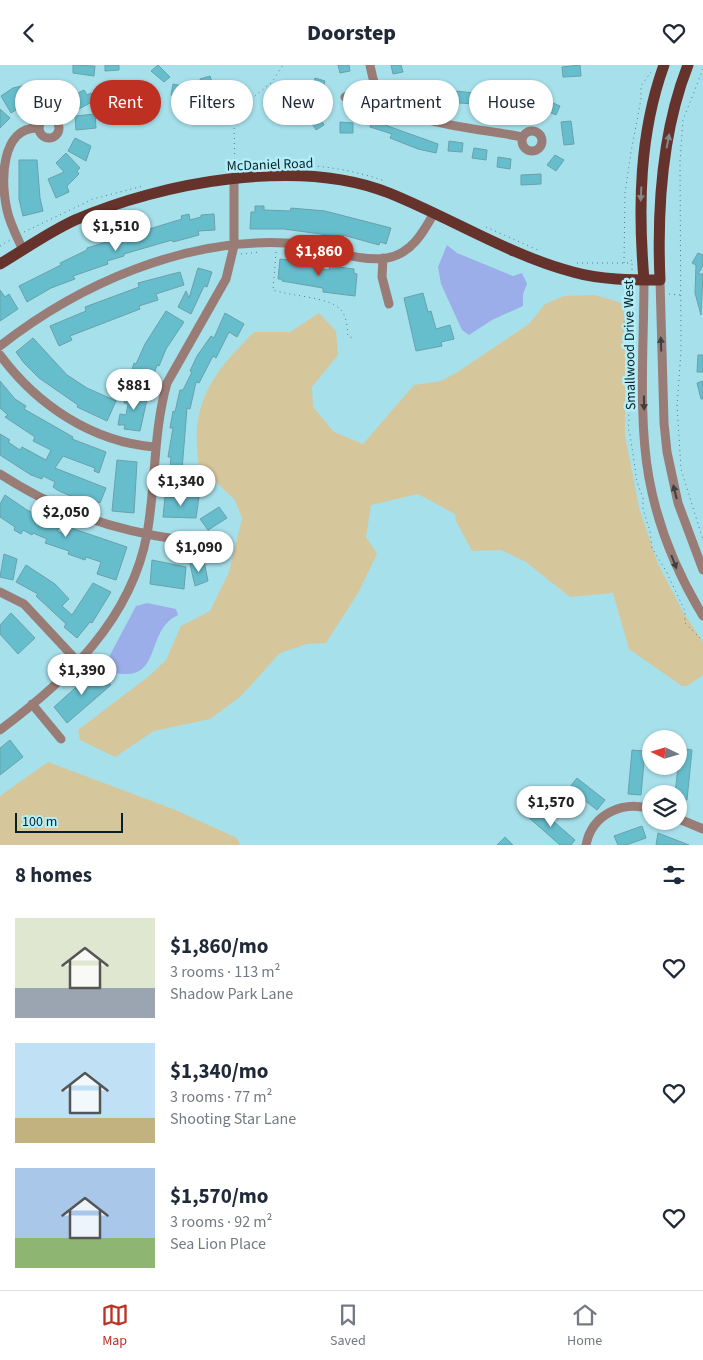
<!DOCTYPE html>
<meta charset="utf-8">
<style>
:root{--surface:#fff;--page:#f2f2f3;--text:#1f2937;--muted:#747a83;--line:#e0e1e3;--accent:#be3122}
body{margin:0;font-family:"Source Sans 3",sans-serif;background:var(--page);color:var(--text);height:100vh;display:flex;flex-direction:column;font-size:19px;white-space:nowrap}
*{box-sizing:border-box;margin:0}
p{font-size:16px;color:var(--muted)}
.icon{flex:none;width:28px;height:28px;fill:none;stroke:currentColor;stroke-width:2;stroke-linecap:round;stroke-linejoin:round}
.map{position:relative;height:780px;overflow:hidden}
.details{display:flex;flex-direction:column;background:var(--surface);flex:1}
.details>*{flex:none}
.banner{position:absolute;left:15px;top:15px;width:674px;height:45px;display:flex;gap:10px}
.needle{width:32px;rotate:275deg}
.controls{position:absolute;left:642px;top:665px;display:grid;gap:10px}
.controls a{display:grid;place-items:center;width:45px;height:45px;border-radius:50%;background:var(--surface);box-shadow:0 1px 4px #0004;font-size:25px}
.scale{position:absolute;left:15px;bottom:12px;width:108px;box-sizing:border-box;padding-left:5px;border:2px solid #082024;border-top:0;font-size:14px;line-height:18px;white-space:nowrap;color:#082024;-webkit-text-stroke:4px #b3eef9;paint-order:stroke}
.price{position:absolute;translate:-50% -42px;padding:0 11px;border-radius:18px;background:#fff;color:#222;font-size:16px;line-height:32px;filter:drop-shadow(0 1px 2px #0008)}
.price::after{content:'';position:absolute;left:50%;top:30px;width:15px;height:11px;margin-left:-8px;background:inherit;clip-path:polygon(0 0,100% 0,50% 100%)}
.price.selected{background:var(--accent);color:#fff}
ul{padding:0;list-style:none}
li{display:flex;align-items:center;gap:15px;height:125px;padding:0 15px}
li span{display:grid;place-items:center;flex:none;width:140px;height:100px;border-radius:0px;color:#555}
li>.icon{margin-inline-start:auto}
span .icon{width:60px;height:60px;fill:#fffc;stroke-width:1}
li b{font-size:21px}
h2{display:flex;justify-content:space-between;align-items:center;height:60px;padding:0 15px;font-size:21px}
.tag{padding:0 18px;border-radius:22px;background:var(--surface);box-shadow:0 1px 4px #0004;font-size:18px;line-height:45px}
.tag.selected{background:var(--accent);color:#fff}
header{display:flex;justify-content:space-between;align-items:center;height:65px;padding:0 15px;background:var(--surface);font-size:22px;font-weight:800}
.tabs{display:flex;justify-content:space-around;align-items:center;height:70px;border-top:1px solid var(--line);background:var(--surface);font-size:14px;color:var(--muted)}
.tabs a{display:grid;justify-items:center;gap:2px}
.tabs .selected{color:var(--accent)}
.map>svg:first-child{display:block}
.green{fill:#d6c69b}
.water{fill:#9baee9}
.building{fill:#66bdcc;stroke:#69a1ac}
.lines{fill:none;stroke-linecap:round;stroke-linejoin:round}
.path{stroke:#537b83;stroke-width:1;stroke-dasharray:1 4;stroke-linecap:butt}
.minor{stroke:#9a7c76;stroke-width:9}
.major{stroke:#65332b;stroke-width:11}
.oneway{fill:#888788}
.oneway2{fill:#3b4041}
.labels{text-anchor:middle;stroke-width:5;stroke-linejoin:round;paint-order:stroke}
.street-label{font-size:14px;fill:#082024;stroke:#b3eef9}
</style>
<header><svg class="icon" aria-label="back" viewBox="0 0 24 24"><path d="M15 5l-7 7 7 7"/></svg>Doorstep<svg class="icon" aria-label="heart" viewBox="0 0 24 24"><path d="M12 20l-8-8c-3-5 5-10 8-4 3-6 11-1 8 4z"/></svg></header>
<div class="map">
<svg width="703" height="780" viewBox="0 0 703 780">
<rect width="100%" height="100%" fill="#a6e0eb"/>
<path class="green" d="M595 230 625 239V370L639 443 658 499 683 547 703 577V610L687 621H682L629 584 613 528 570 532 526 497 501 485 472 486 456 456 455 449 418 429 371 440 366 472 377 489 358 528 326 578 307 579 280 588 241 631 210 654 154 666 115 692 80 675 78 665 149 611 166 595 181 561 210 546 229 507 242 453 235 435 199 401C189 338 212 309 254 267H290L319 248 336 266 338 290 312 322 313 342 334 367 363 379 414 320 441 316 456 308 529 259 545 239 564 231Z
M48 697 173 744 237 773 240 780H0V731Z"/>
<path class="water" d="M447 180 457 188 513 211 522 208 527 219 523 229V241L492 255 469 270 462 265 441 219 438 202Z
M147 538 176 544 178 550C174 552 169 555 166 559 149 578 156 616 116 608L110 597V590L136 541Z"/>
<path class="building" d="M73 0 95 1 94 11 73 8Z
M105 0H119V5L105 6Z
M158 0 170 12 164 17 151 6Z
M338 0H349L350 6 340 8Z
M391 0H401L403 7 393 9Z
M580 0 581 11 563 12 562 2Z
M210 11 213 21 204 24 200 14Z
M315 13 325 16 321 30 311 27Z
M50 16 64 19 58 39 45 35Z
M34 18 41 38 27 42 26 39 11 48 1 31 13 23Z
M173 19 191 23 189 34 171 30Z
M410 19 424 23 421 33 407 29Z
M84 25 87 30 91 28 94 36 73 47 66 34Z
M435 25 455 30V26L475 28 474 39 446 37V38L432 35Z
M542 33 560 41 556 50 538 42Z
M512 35 526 37 524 46 511 44Z
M485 36 498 38 496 48 483 45Z
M314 43 324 60 316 65 306 48Z
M0 44 10 53 0 63Z
M95 49 96 63 76 65 75 51Z
M373 52 386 56 385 60 438 79 436 88 418 84 390 73 392 69 370 62Z
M571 56 574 79 564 80 561 57Z
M340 57 353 58V68H340Z
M75 73 91 81 86 96 68 86Z
M449 76 463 78 462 87 448 86Z
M474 83 487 85 486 95 472 93Z
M66 88 80 103 77 106 79 109 67 121 69 127 56 133 48 114 64 107 56 98Z
M555 90 564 95 556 106 547 100Z
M498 92 511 94 510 104 497 102Z
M19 95H37L40 133 43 146 23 151 19 134Z
M541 109V119L521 120V110Z
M255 141H264V145L290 146 291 143 325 146 391 163 386 179 380 177 379 180 343 170V172L284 164H250L251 147H255Z
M189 149 190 155 201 152V150L214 149 215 165 198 166 199 170 173 177 172 175 124 189V191L107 196 108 199 73 211 75 214 51 223 27 237 19 221 61 200 60 198 87 185V183L182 154 181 151Z
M698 188 703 190V201L698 209H703L701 250 695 228 696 200 692 198Z
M280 194 317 198V204L329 205 330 201 354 204V208L357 209 355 231 323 227V223L282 216V214H278Z
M198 203 212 207 207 222 204 221 191 249 178 242 186 226 189 233Z
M180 207 184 220 156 229 158 235 139 241 140 244 70 271 72 275 59 281 50 261 86 246 85 242 139 222 138 218Z
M0 225 5 232 9 229 18 244 0 256Z
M423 228 428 247 431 246 436 264 450 260 454 274 441 277 442 281 416 286 404 233Z
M166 246 184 257 166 284 159 301 157 300 151 319 130 312 134 298 136 299 145 279Z
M225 248 244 259 237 272 229 267 216 293 213 291 199 318 196 317 190 344 187 343 182 405H190L188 420 166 418 167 403 170 404 171 392H168L173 363H170L173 346 175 347 180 325H183L192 307 190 306 197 291 211 271 214 273Z
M33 273 67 310 87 323 116 336 107 356 77 342 78 340 39 313 24 298 16 287Z
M698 290H703V307H697Z
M0 316 15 334 26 341 24 344 73 372 72 374 106 387 99 408 94 406 95 403 63 391 55 403 106 423 100 438 84 432 83 436 59 426 53 422 55 417 43 411 42 414 31 410 0 390V369L10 375 8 377 20 385 22 382 46 395 51 385 33 376 35 372 5 352 8 350 0 343Z
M703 316V334H701L697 318Z
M127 325 148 330 140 366 124 364 125 360H118L120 349 126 350 128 339 124 338Z
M117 395 137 397 134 448 112 446Z
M5 430 27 445 50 456 49 459 59 463 57 466 68 471 71 463 127 482 116 515 97 509 101 497 86 492 85 495 68 489 69 486 45 478 47 474 33 468 32 470 23 465 21 469 14 465 15 462 0 452V439Z
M185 430 199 432 196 453 163 452 165 432 184 433Z
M219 442 227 453 208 465 200 454Z
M210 469 225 474 221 490 218 489 217 495 206 492 208 485 206 484Z
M4 489 17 494 13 515 0 512Z
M152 495 186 502 184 524 150 519Z
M204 496 208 516 195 521 190 499Z
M26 500 55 519 69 534 62 541 72 550 93 518 111 527 92 558 90 557 77 573 64 562 66 559 36 531 38 529 16 517Z
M11 548 35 573 18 589 0 569V560Z
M95 605 111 620 67 658 54 642Z
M10 675 23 692 0 710V683Z
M680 683 692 685 687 735 679 734V729H675Z
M632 685 645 686 641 730 628 729Z
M577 713 605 735 597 745 569 723Z
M537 742 575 775 571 780H560L528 752Z
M642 761 646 773 626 780H618L614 771Z
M658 768 689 780H656Z
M505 772 513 780H497Z"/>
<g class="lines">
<path class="path" d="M703 4 683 55 680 96 681 286 677 341 681 404 703 475
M248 103C295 96 341 101 385 116
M235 104 234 64 244 40 272 17 283 0
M486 162 538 185
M24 167 93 134 143 121
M0 181 10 175
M276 187 273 225C290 231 329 232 340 244 347 251 347 262 348 271L353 273
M241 189 260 187
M577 198H629L632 195V205
M624 198 625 128 631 87 641 34V21L651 7
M624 223C634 235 624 247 624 260 639 278 626 316 627 338 627 343 629 348 629 353 629 359 627 363 630 369L637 417 643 433V444L650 466 652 483 666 506 685 546V558L703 576
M669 229 680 230"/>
<path class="minor" d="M370 0C372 9 373 18 378 26 401 61 483 63 522 72
M345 32 375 20
M39 63a10 10 0 1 1 20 0a10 10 0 1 1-20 0Z
M522 76a10 10 0 1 1 20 0a10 10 0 1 1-20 0Z
M23 185C17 172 10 159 7 145 1 117 0 61 39 63
M383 193 382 212 389 239
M644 215C644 277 638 353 649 413 658 463 677 508 703 551
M660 215 664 358 667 387 678 438 703 505
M0 281C79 219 184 173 286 178 318 179 356 198 387 193 411 189 423 168 434 148
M0 290C37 340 92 377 155 382
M0 409C59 447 112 465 181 475
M0 527 24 539 79 598
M32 639 61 674
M0 665C67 615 131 555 147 469 156 419 153 367 167 318L226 214 234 181V115
M679 754 703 764
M586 780C592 749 623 735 651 744"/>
<path class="major" d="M0 199C25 184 49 167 75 155 162 117 299 92 389 128 449 152 511 191 573 207 601 215 632 215 660 215 657 145 662 66 688 0
M644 215C638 143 639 69 664 0"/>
</g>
<defs><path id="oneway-solid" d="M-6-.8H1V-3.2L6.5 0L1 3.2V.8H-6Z" transform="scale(1.25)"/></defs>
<g class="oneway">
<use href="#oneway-solid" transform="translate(668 76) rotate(-79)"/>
<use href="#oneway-solid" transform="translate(641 129) rotate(93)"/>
</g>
<g class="oneway2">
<use href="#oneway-solid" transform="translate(661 279) rotate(-92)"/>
<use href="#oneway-solid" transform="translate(644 338) rotate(89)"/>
<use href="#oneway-solid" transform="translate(675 427) rotate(-104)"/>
<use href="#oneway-solid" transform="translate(674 497) rotate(69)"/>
</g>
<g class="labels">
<g class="street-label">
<text transform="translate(270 99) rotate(-2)" y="5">McDaniel Road</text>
<text transform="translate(629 280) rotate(-91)" y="5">Smallwood Drive West</text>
</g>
</g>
</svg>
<div class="controls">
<a><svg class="needle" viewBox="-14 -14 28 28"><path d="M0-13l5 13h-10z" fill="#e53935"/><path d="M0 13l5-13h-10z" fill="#747a83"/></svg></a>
<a><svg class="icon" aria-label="layers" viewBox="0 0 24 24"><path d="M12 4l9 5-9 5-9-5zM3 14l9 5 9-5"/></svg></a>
</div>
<div class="scale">100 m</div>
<b class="price" style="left:116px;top:187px">$1,510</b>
<b class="price selected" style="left:319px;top:212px">$1,860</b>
<b class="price" style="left:134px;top:346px">$881</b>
<b class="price" style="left:181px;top:442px">$1,340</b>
<b class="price" style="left:66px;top:473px">$2,050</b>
<b class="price" style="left:199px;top:508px">$1,090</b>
<b class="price" style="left:82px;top:631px">$1,390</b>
<b class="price" style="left:551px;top:763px">$1,570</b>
<div class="banner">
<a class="tag">Buy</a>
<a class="tag selected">Rent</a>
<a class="tag">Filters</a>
<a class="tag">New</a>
<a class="tag">Apartment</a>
<a class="tag">House</a>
</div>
</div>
<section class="details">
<h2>8 homes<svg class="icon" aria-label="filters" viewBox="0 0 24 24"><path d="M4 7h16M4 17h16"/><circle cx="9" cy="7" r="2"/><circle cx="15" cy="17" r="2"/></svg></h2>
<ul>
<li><span style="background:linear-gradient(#dfe7d0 70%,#9aa5b1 0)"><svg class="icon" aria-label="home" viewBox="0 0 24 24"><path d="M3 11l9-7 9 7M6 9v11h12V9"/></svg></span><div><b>$1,860/mo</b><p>3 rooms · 113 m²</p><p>Shadow Park Lane</p></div><svg class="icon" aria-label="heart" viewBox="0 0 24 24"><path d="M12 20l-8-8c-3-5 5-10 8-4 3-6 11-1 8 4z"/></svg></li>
<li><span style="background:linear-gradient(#bfe0f5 75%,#c2b280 0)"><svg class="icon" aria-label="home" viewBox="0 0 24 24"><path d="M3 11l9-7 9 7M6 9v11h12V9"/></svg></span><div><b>$1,340/mo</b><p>3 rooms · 77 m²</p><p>Shooting Star Lane</p></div><svg class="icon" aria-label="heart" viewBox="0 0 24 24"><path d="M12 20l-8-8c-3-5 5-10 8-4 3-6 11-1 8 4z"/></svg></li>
<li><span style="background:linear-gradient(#a9c7e8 70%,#8fb573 0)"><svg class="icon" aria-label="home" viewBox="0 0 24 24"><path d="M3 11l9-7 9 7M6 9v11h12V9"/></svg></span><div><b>$1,570/mo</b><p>3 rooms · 92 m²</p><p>Sea Lion Place</p></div><svg class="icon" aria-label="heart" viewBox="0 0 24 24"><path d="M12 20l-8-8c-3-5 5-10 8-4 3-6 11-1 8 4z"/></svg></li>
</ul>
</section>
<nav class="tabs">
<a class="selected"><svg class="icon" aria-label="map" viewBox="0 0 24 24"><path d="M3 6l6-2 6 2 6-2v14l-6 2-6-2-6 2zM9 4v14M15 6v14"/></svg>Map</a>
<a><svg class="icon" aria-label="saved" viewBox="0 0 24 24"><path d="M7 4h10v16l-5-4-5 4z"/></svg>Saved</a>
<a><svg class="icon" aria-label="home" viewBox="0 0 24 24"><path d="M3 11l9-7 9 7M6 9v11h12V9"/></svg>Home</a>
</nav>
